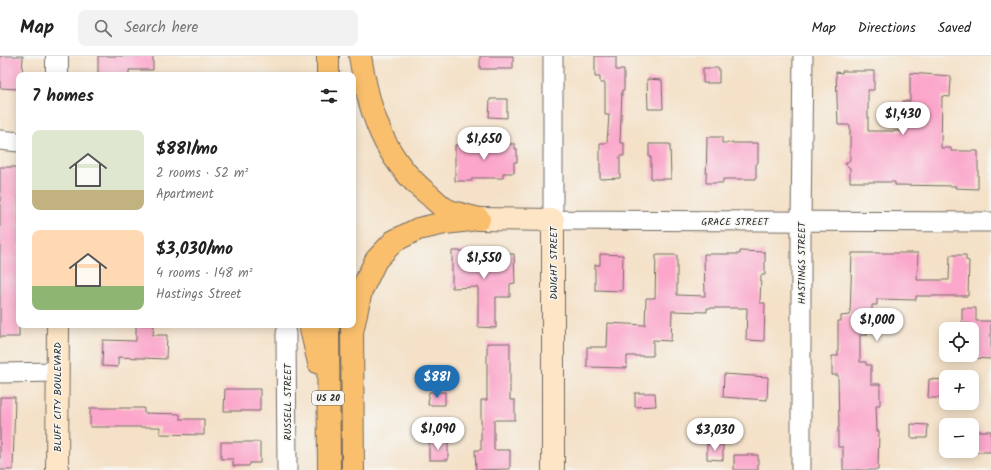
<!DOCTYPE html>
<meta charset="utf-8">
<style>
:root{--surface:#fff;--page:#f2f2f2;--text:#222;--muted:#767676;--line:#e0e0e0;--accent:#1f6fb2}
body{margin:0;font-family:Kalam,sans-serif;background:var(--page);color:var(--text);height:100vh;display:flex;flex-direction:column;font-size:15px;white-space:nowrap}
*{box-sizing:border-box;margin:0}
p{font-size:13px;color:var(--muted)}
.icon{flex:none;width:22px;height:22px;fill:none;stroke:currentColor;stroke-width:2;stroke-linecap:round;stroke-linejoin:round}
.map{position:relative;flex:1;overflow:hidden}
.drawer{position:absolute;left:16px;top:16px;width:340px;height:256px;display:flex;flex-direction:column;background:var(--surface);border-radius:8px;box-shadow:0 2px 10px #0003}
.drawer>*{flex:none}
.tools{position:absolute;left:939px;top:266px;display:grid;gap:8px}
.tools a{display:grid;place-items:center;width:40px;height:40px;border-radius:8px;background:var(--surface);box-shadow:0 2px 10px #0003;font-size:20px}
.price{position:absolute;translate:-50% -34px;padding:0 9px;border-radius:14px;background:#fff;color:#222;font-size:13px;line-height:26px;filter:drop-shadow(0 1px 2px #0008)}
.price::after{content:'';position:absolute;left:50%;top:24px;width:12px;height:9px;margin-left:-6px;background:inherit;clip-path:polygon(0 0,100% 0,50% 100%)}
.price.current{background:var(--accent);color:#fff}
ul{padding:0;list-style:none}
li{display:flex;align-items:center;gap:12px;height:100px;padding:0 16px}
li span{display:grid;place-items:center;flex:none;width:112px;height:80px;border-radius:8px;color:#555}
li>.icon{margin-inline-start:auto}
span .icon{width:48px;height:48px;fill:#fffc;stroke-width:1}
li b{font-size:17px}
h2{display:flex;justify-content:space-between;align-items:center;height:48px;padding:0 16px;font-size:17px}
header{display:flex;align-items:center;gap:24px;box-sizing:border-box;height:56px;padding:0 20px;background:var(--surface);border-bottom:1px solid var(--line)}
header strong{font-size:19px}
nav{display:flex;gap:22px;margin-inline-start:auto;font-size:14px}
.search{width:280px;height:36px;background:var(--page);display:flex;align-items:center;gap:10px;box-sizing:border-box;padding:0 14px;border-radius:8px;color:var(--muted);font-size:15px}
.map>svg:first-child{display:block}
.building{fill:#fba6ca}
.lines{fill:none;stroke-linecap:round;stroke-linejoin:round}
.minor-casing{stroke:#716b62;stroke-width:21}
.tertiary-casing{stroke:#716b62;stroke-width:24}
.secondary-casing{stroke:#716b62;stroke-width:24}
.motorway-casing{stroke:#716b62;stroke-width:24}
.minor{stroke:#fff;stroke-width:19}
.tertiary{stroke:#fff;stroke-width:22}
.secondary{stroke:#fde5c5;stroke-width:22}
.motorway{stroke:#f9bf6d;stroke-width:22}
.labels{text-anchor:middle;stroke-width:3;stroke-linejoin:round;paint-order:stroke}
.shield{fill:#f6f6f2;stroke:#686867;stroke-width:1}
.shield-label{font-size:9px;font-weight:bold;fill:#2b2b2b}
.street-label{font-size:10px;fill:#2b2b2b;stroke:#f6f6f2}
</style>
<header>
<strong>Map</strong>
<div class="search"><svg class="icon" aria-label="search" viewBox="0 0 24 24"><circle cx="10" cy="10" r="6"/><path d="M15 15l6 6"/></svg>Search here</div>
<nav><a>Map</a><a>Directions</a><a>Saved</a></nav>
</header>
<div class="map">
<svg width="991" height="414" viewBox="0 0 991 414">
<rect width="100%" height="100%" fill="#f6f6f2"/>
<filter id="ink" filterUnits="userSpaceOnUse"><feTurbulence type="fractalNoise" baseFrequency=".025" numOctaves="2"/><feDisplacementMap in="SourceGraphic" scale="8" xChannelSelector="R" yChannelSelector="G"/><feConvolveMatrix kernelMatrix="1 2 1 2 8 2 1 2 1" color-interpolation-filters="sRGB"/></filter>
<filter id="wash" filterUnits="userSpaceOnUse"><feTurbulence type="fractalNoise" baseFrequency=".012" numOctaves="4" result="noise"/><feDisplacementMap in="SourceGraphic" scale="16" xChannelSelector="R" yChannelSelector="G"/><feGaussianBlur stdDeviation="0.9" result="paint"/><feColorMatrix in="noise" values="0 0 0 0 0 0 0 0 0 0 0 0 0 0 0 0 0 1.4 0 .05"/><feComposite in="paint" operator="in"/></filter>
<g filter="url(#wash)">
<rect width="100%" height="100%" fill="#f4e1c8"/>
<g id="blocks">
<path class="building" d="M0 0H23L22 19H19V33L0 32Z
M98 0H153V14H129V19H98Z
M480 0H513V13H480Z
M595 0H616V14H624V34H622L620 87H624V100H620V122L600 123V87H607L609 59H605V27H600V21H595Z
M703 12H719V27H703Z
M842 15H874V34H868V75H902L903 45H910V17L951 20 950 41 942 40 941 92H951V95H978V133L955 132 956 130 895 129V126H850V112L845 108 850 104V69H838L836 16 842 17Z
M647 23 662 24 663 53H648Z
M490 43H507V62L489 61Z
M707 81H722V87H758V106L756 109V123H723V127H706Z
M493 88H515V93H517V106H514V117H503V122H472V125H455V89H493Z
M649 88H670L671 123H651V101H649Z
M0 111H19V281H0Z
M452 195H473V198H514L515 227 510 228V241H496V272L478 271V231L452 232Z
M740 195 765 196V219H761L760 247H765L764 285 746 284 747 252H707V256L672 255 671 285 653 284V300H627V312L587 311V291H607L608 267 645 269 646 242H655L656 199H677V239L705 240 704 198H740Z
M852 197H918L917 224H949L950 199H966V204L969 205 968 240H916V244L877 243V249H872V273H867V279H860V306H866V309H871V328H880V349H876L877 375H879L878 414H843V391H838V372H839L838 319H832V300H838V265H841V260L850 259Z
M600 198 623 199 622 235 595 234V209H600Z
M962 252H976V265H991V303L972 302V268L962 267Z
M136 269H154L153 279H167L166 303 118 301V311L102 310 103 284 136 285Z
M487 287H510V344H515V364H494V394H510V413L476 414 475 394H481V344H487Z
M724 318 768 321 767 344 723 341Z
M929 323 946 324V342H928Z
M225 333H260V355H224Z
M429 336H445V349H428Z
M635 337H655L656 350 635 351Z
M0 341H15L13 414H0Z
M90 352H144V357L180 358V363H204V379L160 378V371H90Z
M911 368 928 369 927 382H911Z
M975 375H991V396H975Z
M221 386H260V407H250L249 410H233V403H221Z
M429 386H448V404H429Z
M707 388H723V404L707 403Z
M734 399H758V414H734Z"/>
</g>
</g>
<g filter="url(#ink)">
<use href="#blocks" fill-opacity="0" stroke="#716b62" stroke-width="1"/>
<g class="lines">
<g class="minor-casing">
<path id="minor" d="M553 0V164L991 166
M0 84 19 86
M286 277 287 414
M0 317 58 316
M801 414V166L803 0"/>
</g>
<g class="tertiary-casing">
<path id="tertiary" d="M57 19V0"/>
</g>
<g class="secondary-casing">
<path id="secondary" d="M479 163 553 164V414
M57 414 58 269"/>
</g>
<g class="motorway-casing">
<path id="motorway" d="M328 0V19
M360 0C369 55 383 102 428 138 434 143 440 150 447 154 457 158 469 160 479 163
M310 269 319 307
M328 269 329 414
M352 269 353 414
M352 276 361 235 376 204 394 185 418 173 445 167 470 164"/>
</g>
<use href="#minor" class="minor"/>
<use href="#tertiary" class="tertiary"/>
<use href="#secondary" class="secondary"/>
<use href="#motorway" class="motorway"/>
</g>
</g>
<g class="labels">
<rect class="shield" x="312" y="335" width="32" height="14" rx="3"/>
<g class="shield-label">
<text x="328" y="345">US 20</text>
</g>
<g class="street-label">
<text x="735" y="169">GRACE STREET</text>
<text transform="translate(553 207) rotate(-90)" y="4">DWIGHT STREET</text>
<text transform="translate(801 207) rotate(-90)" y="4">HASTINGS STREET</text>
<text transform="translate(57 341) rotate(-90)" y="4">BLUFF CITY BOULEVARD</text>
<text transform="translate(287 346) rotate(-90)" y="4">RUSSELL STREET</text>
</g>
</g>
</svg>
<div class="tools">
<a><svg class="icon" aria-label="locate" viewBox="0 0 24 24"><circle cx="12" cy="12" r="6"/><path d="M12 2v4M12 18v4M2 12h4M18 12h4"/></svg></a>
<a>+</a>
<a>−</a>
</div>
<b class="price" style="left:903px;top:80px">$1,430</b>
<b class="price" style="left:484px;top:105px">$1,650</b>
<b class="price" style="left:484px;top:224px">$1,550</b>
<b class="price" style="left:877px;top:286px">$1,000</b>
<b class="price current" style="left:437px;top:343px">$881</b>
<b class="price" style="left:438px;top:395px">$1,090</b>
<b class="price" style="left:715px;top:396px">$3,030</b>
<section class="drawer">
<h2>7 homes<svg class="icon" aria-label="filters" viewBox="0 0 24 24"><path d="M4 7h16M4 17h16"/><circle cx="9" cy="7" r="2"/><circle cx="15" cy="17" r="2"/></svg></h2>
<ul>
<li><span style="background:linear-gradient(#dfe7d0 75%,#c2b280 0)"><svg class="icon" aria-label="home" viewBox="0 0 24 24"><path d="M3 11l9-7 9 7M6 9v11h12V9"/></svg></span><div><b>$881/mo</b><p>2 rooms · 52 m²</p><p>Apartment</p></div></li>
<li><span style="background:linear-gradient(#ffd9b3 70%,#8fb573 0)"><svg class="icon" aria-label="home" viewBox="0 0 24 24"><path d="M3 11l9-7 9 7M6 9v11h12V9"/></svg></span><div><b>$3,030/mo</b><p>4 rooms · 148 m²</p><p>Hastings Street</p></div></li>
</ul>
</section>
</div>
